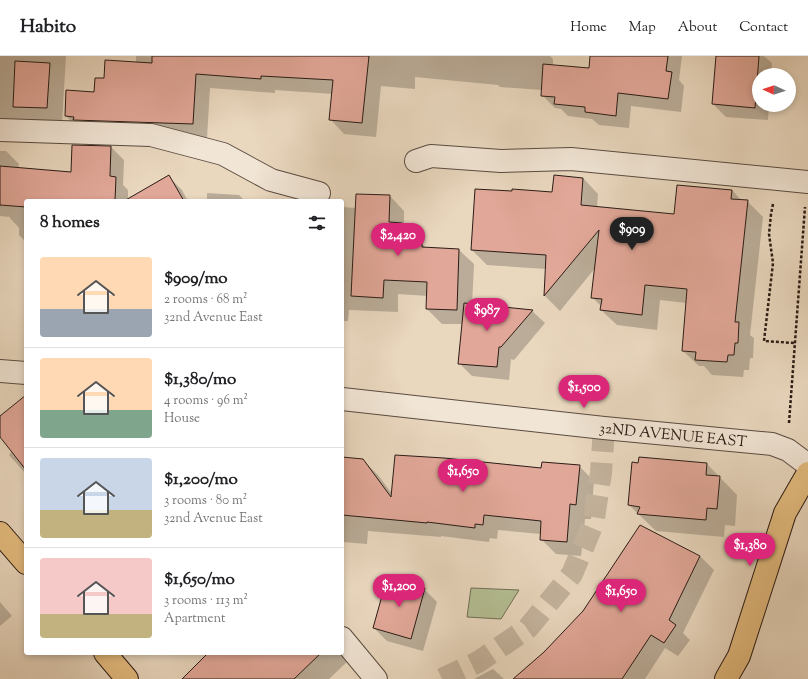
<!DOCTYPE html>
<meta charset="utf-8">
<style>
:root{--surface:#fff;--page:#f2f2f2;--text:#202124;--muted:#757577;--line:#e0e0e0;--accent:#db2777}
body{margin:0;font-family:"Sorts Mill Goudy",serif;background:var(--page);color:var(--text);height:100vh;display:flex;flex-direction:column;font-size:15px;white-space:nowrap}
*{box-sizing:border-box;margin:0}
p{font-size:13px;color:var(--muted)}
.icon{flex:none;width:22px;height:22px;fill:none;stroke:currentColor;stroke-width:2;stroke-linecap:round;stroke-linejoin:round}
.map{position:relative;flex:1;overflow:hidden}
.drawer{position:absolute;left:24px;top:143px;width:320px;height:456px;display:flex;flex-direction:column;background:var(--surface);border-radius:4px;box-shadow:0 2px 6px #0003}
.drawer>*{flex:none}
.needle{width:26px;rotate:274deg}
.tools{position:absolute;left:752px;top:12px;display:grid;gap:8px}
.tools a{display:grid;place-items:center;width:44px;height:44px;border-radius:50%;background:var(--surface);box-shadow:0 2px 6px #0003;font-size:20px}
.price{position:absolute;translate:-50% -34px;padding:0 9px;border-radius:14px;background:var(--accent);color:#fff;font-size:13px;line-height:26px;filter:drop-shadow(0 1px 2px #0008)}
.price::after{content:'';position:absolute;left:50%;top:24px;width:12px;height:9px;margin-left:-6px;background:inherit;clip-path:polygon(0 0,100% 0,50% 100%)}
.price.on{background:#222;color:#fff}
ul{padding:0;list-style:none}
li{display:flex;align-items:center;gap:12px;height:100px;padding:0 16px}
li+li{border-top:1px solid var(--line)}
li span{display:grid;place-items:center;flex:none;width:112px;height:80px;border-radius:4px;color:#555}
li>.icon{margin-inline-start:auto}
span .icon{width:48px;height:48px;fill:#fffc;stroke-width:1}
li b{font-size:17px}
h2{display:flex;justify-content:space-between;align-items:center;height:48px;padding:0 16px;font-size:17px}
header{display:flex;align-items:center;gap:24px;box-sizing:border-box;height:56px;padding:0 20px;background:var(--surface);border-bottom:1px solid var(--line)}
header strong{font-size:19px}
nav{display:flex;gap:22px;margin-inline-start:auto;font-size:14px}
.map>svg:first-child{display:block}
.green{fill:#b4bf93;stroke:#706e54}
.shadow{fill:#0003}
.building{fill:#e1a798;stroke:#2b1c16}
.lines{fill:none;stroke-linecap:round;stroke-linejoin:round}
.minor-tunnel{stroke:#c3b29c;stroke-width:22;stroke-dasharray:22 11;stroke-linecap:butt}
.minor-casing{stroke:#5a4b40;stroke-width:24}
.major-casing{stroke:#2b1c16;stroke-width:24}
.path{stroke:#2b1c16;stroke-width:2.5;stroke-dasharray:3 2;stroke-linecap:butt}
.minor{stroke:#f1e5d5;stroke-width:22}
.major{stroke:#e4bc7f;stroke-width:22}
.labels{text-anchor:middle;stroke-width:3.5;stroke-linejoin:round;paint-order:stroke}
.street-label{font-size:15px;fill:#2b1c16;stroke:#f1e5d5}
</style>
<header>
<strong>Habito</strong>
<nav><a>Home</a><a>Map</a><a>About</a><a>Contact</a></nav>
</header>
<div class="map">
<svg width="808" height="623" viewBox="0 0 808 623">
<rect width="100%" height="100%" fill="#e9d7be"/>
<filter id="stains"><feTurbulence type="fractalNoise" baseFrequency=".005" numOctaves="4"/><feColorMatrix values="0 0 0 0 .2 0 0 0 0 .09 0 0 0 0 .02 0 0 0 .5 -.17"/></filter>
<radialGradient id="worn" r=".72"><stop offset=".6" stop-color="#630" stop-opacity="0"/><stop offset="1" stop-color="#630" stop-opacity=".3"/></radialGradient>
<path class="green" d="M471 532 519 534 501 563 467 561Z"/>
<path class="shadow" d="M0 0H66L62 67 0 64Z
M136 0H550L553 3V10L590 13 591 0H682L679 24 684 30 681 56 631 50 629 72 599 69 592 63 568 60 561 53 555 52 542 39V34L500 31 498 29 415 21V33L381 30 376 81 344 78 330 63 333 38 275 34V37L210 32 207 82 89 78 80 74 66 60 95 37 105 24 136 7Z
M717 0H764L772 7 771 19H759V49H769L768 64 726 61 713 48Z
M111 91 124 104 123 129 128 134V144L169 121 182 134 188 145H26V186L19 179V172L10 162V161L0 160V95H6L19 108 18 112 72 117Z
M583 122 598 138 597 152 675 160 732 134 742 145H747L763 161 750 279 754 282 753 302H750L749 314H744L743 321 712 319 704 310H699L683 295 687 247 660 244 657 274 617 269 601 254 602 251 592 241 596 211 560 255 545 240 546 213 487 209 472 194 553 137Z
M207 137 239 139 245 145H207Z
M390 140 404 155V170L416 182V188H422L426 192 459 194 474 208 472 249 532 255 545 267 514 304 511 303 509 324 472 320 459 307 463 268H442L427 253 428 240 398 238V256L349 254 348 265H342V151L356 152Z
M26 350V418L9 399 12 395 0 379V361Z
M342 402 363 404 378 419 393 439 542 413 579 410 594 425 591 463H585L581 500 556 498 541 483V478L498 474 497 483 490 482 489 486 441 480V481L368 475 367 488 342 486Z
M707 408 737 439 735 470 725 469 724 481 656 475 629 449Z
M700 500 714 514 683 577 690 584 678 600 665 592 645 623H514Z
M424 533 437 546 423 595 387 585 374 572Z
M0 546 12 560 0 570Z
M209 597H342L348 605 329 623H203Z
M493 613 504 623H474Z"/>
<path class="building" d="M152 0H369L362 67 329 64 333 24 261 20V23L196 18 193 68 73 64 74 61 65 60 66 34 94 36 95 22H104L105 4 152 7Z
M590 0H668L666 15 672 16 668 43 618 37 616 60 585 56V51L554 48 555 41 541 40 543 8 589 12Z
M716 0H759L755 52 712 48Z
M15 5 50 7 47 52 13 51Z
M72 89 111 90 110 120 116 121 115 145H26V151L0 149V110L71 116Z
M169 119 184 145H124Z
M554 119 583 122 581 149 674 158 677 129 732 134 731 143 748 144 735 266H739L738 287H735L734 299H728L727 306 695 304 696 296 682 295 687 233 645 229 642 259 600 254 602 243 591 242 599 174 544 240 546 199 471 194 475 133 512 135V133L552 136Z
M356 138 390 139 389 166 402 167 401 186 422 187V191L459 193 457 254 426 253 427 226 384 224 383 242 351 240Z
M464 247 533 254 501 291H499L497 311 458 308Z
M26 339V414L0 381V360Z
M395 399 444 402 541 412 542 406 580 409 576 449 570 448 567 486 540 484 541 465 484 459 483 469 475 468V472L427 466V467L342 459V401L363 403 391 441Z
M639 401 707 407 706 419 720 420 717 453 707 452 706 464 637 458 640 451 628 449 632 406 638 407Z
M640 469 700 500 669 564 676 569 664 587 651 579 622 623H513L544 596 583 555Z
M387 522 425 532 411 583 373 572Z
M208 597H321L294 623H182Z"/>
<g class="lines">
<path class="minor-tunnel" d="M442 623 478 606 528 572 572 518 593 468 601 417 604 372"/>
<g class="minor-casing">
<g id="minor">
<path d="M0 74 151 79 223 98 271 124 319 137"/>
<path d="M416 105 431 100 501 105 571 103 808 126"/>
<path d="M0 315 26 317"/>
<path id="s1" d="M342 343 604 372 772 388 788 394 808 409"/>
<path d="M342 582 376 623"/>
</g>
</g>
<g class="major-casing">
<path id="major" d="M0 477 26 507
M105 597 127 623
M726 623 739 600 785 457 808 417"/>
</g>
<path class="path" d="M773 148 771 158 769 178 773 207 764 285 794 287
M789 367 805 151"/>
<use href="#minor" class="minor"/>
<use href="#major" class="major"/>
</g>
<g class="labels">
<g class="street-label">
<text dy="5" stroke="none"><textPath href="#s1" startOffset="333">32ND AVENUE EAST</textPath></text>
</g>
</g>
<rect width="100%" height="100%" filter="url(#stains)"/>
<rect width="100%" height="100%" fill="url(#worn)"/>
</svg>
<div class="tools">
<a><svg class="needle" viewBox="-14 -14 28 28"><path d="M0-13l5 13h-10z" fill="#e53935"/><path d="M0 13l5-13h-10z" fill="#757577"/></svg></a>
</div>
<b class="price on" style="left:632px;top:195px">$909</b>
<b class="price" style="left:398px;top:201px">$2,420</b>
<b class="price" style="left:487px;top:276px">$987</b>
<b class="price" style="left:584px;top:353px">$1,500</b>
<b class="price" style="left:463px;top:437px">$1,650</b>
<b class="price" style="left:750px;top:511px">$1,380</b>
<b class="price" style="left:399px;top:552px">$1,200</b>
<b class="price" style="left:621px;top:557px">$1,650</b>
<section class="drawer">
<h2>8 homes<svg class="icon" aria-label="filters" viewBox="0 0 24 24"><path d="M4 7h16M4 17h16"/><circle cx="9" cy="7" r="2"/><circle cx="15" cy="17" r="2"/></svg></h2>
<ul>
<li><span style="background:linear-gradient(#ffd9b3 65%,#9aa5b1 0)"><svg class="icon" aria-label="home" viewBox="0 0 24 24"><path d="M3 11l9-7 9 7M6 9v11h12V9"/></svg></span><div><b>$909/mo</b><p>2 rooms · 68 m²</p><p>32nd Avenue East</p></div></li>
<li><span style="background:linear-gradient(#ffd9b3 65%,#7fa58c 0)"><svg class="icon" aria-label="home" viewBox="0 0 24 24"><path d="M3 11l9-7 9 7M6 9v11h12V9"/></svg></span><div><b>$1,380/mo</b><p>4 rooms · 96 m²</p><p>House</p></div></li>
<li><span style="background:linear-gradient(#c9d6e8 65%,#c2b280 0)"><svg class="icon" aria-label="home" viewBox="0 0 24 24"><path d="M3 11l9-7 9 7M6 9v11h12V9"/></svg></span><div><b>$1,200/mo</b><p>3 rooms · 80 m²</p><p>32nd Avenue East</p></div></li>
<li><span style="background:linear-gradient(#f6c9c9 70%,#c2b280 0)"><svg class="icon" aria-label="home" viewBox="0 0 24 24"><path d="M3 11l9-7 9 7M6 9v11h12V9"/></svg></span><div><b>$1,650/mo</b><p>3 rooms · 113 m²</p><p>Apartment</p></div></li>
</ul>
</section>
</div>
